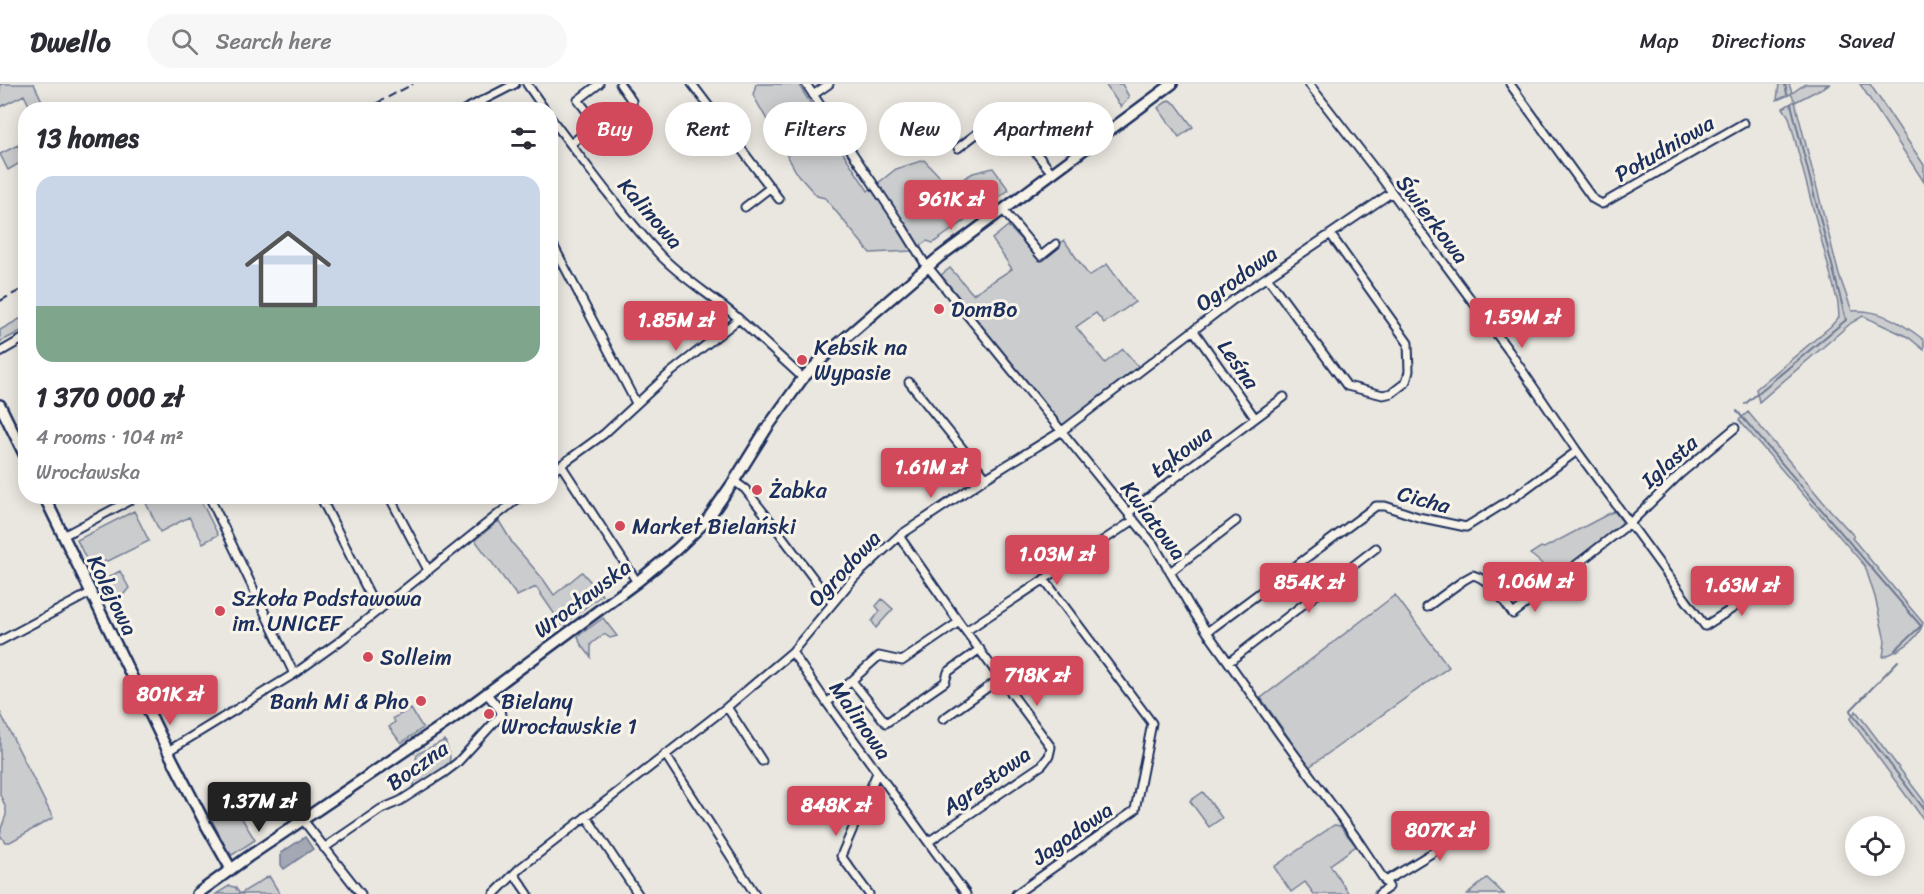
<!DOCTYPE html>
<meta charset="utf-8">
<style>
:root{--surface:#fff;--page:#f7f7f7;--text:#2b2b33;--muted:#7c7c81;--line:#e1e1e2;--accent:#d1495b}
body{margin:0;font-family:Sriracha,sans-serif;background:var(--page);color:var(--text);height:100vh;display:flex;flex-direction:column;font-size:22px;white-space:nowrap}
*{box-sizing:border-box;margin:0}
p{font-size:20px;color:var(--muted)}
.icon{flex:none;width:33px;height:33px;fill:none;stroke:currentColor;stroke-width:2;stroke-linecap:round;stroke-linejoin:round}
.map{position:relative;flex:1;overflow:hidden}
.details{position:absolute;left:18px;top:18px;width:540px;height:402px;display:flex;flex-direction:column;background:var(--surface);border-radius:24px;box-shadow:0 3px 15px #0003}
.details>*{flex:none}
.banner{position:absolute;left:576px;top:18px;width:570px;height:54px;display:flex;gap:12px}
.tools{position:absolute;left:1845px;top:732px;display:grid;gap:12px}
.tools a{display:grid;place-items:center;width:60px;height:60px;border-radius:50%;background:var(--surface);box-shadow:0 3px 15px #0003;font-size:30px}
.price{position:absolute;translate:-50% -51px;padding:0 14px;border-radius:6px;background:var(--accent);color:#fff;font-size:20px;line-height:39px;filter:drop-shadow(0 2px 3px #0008)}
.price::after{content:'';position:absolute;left:50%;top:36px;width:18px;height:14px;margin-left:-9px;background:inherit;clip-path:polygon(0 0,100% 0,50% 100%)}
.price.active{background:#222;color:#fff}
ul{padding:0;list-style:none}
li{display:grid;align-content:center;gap:12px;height:318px;padding:0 18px}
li+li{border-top:2px solid var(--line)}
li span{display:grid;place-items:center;height:186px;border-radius:18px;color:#555}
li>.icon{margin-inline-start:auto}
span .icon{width:108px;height:108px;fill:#fffc;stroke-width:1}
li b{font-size:26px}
h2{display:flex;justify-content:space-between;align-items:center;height:72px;padding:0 18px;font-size:26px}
.tag{padding:0 21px;border-radius:27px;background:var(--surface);box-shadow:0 3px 15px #0003;font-size:21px;line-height:54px}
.tag.active{background:var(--accent);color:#fff}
header{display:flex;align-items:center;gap:36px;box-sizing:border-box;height:84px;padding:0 30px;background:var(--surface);border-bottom:2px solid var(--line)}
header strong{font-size:28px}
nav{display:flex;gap:33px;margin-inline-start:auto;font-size:21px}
.search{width:420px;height:54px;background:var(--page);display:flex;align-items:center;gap:15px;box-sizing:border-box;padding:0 21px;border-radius:33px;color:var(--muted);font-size:22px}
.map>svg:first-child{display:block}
.green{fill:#cbcccd;stroke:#737e96;stroke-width:1.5}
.water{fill:#a3a8b4;stroke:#6d7892;stroke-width:1.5}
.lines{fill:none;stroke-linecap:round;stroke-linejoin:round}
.stream{stroke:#6d7892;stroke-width:2}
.street-casing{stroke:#1b2f5e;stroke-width:11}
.secondary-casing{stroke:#1b2f5e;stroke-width:14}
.street{stroke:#f7f3e8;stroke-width:7}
.secondary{stroke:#f7f3e8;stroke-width:9}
.rail{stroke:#1b2f5e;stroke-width:2;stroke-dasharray:9 4.5;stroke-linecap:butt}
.poi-dot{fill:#d1495b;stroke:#f7f3e8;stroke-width:2}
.labels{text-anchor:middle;stroke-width:6;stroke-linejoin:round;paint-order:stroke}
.street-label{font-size:22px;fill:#1b2f5e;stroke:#f7f3e8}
.poi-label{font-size:22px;fill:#1b2f5e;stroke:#f7f3e8;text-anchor:start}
</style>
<header>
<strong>Dwello</strong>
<div class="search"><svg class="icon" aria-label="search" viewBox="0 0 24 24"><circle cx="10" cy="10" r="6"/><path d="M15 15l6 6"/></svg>Search here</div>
<nav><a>Map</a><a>Directions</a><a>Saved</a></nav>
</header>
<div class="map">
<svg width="1924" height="810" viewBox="0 0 1924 810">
<rect width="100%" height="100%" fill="#eae7e0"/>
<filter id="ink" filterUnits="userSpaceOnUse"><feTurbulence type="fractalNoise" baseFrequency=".0167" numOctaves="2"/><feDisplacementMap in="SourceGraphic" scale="12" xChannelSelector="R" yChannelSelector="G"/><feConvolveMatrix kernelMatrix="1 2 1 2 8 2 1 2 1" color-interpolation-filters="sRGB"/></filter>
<g filter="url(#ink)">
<path class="green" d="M0 0H34L43 19 31 25 24 11 0 23Z
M756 0H798L868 107 896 85 924 76 950 103 973 89 993 84 1009 106 933 159 927 157 912 167 870 169 825 114 817 112 798 91 753 11Z
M1105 0H1122L1129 13 1121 23Z
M1779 0H1789L1792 9 1805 0H1830L1795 18 1839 191 1852 227C1880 225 1902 239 1924 256V266L1908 253 1863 232 1851 239 1759 318 1756 305 1831 242 1839 233 1838 219 1789 33 1783 24 1795 17 1791 10 1777 16Z
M1860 0H1870L1924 81V98Z
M1169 16 1176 20 1193 43 1179 53 1158 24Z
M18 61 25 76 8 86 0 70Z
M1008 142 1039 175 1064 156 1089 192 1107 180 1135 218 1104 239 1096 229 1076 243 1105 279 1123 265 1138 282 1065 345 941 191 950 184 973 210 1012 185 992 155Z
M25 232V245L0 258V246Z
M1748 328 1830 426 1854 452 1852 454 1923 539C1918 556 1899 567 1883 573L1885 557 1875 513 1865 482 1739 336Z
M153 412 199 413 218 451 203 459 189 433 160 448 145 417Z
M134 427 149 457 110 476 98 479 95 476 88 479 77 456Z
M1614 427 1622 437 1621 444 1550 499C1550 485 1541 478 1530 470L1541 463 1544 464Z
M499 437 513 460 543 495 554 511 582 488 602 511 562 541 536 503 517 512 475 456Z
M120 487 129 504 124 510 115 513 112 512 103 496Z
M1395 511 1449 583 1309 683 1261 614Z
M882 515 893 525 876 544 872 537 880 527 876 522Z
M603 534 617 552 610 554 604 550 591 560V573L580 559 578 552Z
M411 625 423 644 401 659 389 643 395 638 393 634Z
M1856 627 1924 717V736L1850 635Z
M0 628 53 734 10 758H5L0 751C2 730 13 736 0 711Z
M445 656 450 673 447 693 422 708 414 701 413 693 417 670Z
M1203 708 1222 734 1209 743 1190 717Z
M235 723 255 756 232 771 227 766 211 734Z
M1334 741 1340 742 1356 762 1330 781 1349 810H1314L1305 798 1291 808 1274 783Z
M269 792 280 810H216L229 802 235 803 240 810Z
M1487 794 1504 810H1468Z"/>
<path class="water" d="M305 753 313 765 284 785 281 781V769Z"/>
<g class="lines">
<path class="stream" d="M1785 0 1787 10
M1745 320 1846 236 1791 20
M1737 327 1921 542 1895 566
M1898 577 1850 627 1924 725"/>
<g class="street-casing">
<path id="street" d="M527 0 545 26
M692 0 779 115
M806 0 903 144 924 178 1154 461 1191 524 1207 548 1281 652 1355 752 1389 803 1379 810
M1309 0 1380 92 1509 267 1577 367 1705 542 1766 503
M1510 0 1593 115 1602 120 1744 39
M813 11 829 0
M481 17 485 26
M464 26 515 0
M550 33C585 79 620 128 660 171 683 195 714 213 739 235
M596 39 578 16 599 0
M571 60 596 39 602 46 632 23V17L620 0
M958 64 1004 29 1052 89
M745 123 771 103
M1003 126 1041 172 1056 160
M550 155 636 319
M1267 193 1347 302 1383 311 1392 309 1405 299 1407 295 1409 287 1408 259 1331 151
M1194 247 1255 334
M0 268 26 253
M909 298 986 394
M561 381 637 498
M550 389 604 350 670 289 739 235 803 294
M734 397 745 405 772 439 832 519
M118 412 122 421
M209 412 294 590
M320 412 378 527
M389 412 428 486
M1128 429 1284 313
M63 452 138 412
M899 452 959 538 1051 663 1049 672 1042 681 928 758
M1170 488 1236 437
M1427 523 1464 496 1473 491C1491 496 1502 515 1513 530L1630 439 1680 390 1735 344
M966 547 1134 436
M1207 548 1376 422H1385L1418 433 1466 443 1516 412 1577 367
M0 557 90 509
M792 568 827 619 966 810
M1229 578 1376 464
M852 597 886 639 945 598 948 588 980 565
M827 619 879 572 902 577 959 538
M727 623 762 677
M943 635 1001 594
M168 667 294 590 340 557 521 412
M665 670 755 810
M586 732 638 810
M303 736 361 810
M324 764 381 725 400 717 445 688 457 679 501 631 500 626 487 610
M514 790 528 810
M1386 797 1481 739
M494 810 520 784 727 623 792 568 854 494 899 452 986 394 1062 347 1233 216 1391 109
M869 810 841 772 877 689
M1016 810 1135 726 1152 639 1044 495"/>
</g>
<g class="secondary-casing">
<path id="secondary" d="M0 321 26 374
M44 412 168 667 206 741 231 785
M197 810 248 773 452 635 637 498 677 465 707 436 734 397 767 344 803 294 830 267 938 174 1172 0"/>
</g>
<use href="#street" class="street"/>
<use href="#secondary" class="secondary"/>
<path class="rail" d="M364 26 413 0
M0 217 26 203"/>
</g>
</g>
<g class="poi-dot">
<circle cx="939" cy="225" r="6"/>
<circle cx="802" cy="276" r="6"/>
<circle cx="757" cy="406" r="6"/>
<circle cx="620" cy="442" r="6"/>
<circle cx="220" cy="527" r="6"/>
<circle cx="368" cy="573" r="6"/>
<circle cx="421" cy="617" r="6"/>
<circle cx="489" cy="630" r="6"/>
</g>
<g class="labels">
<g class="street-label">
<text transform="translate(1664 64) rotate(-30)" y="8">Południowa</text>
<text transform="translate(651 129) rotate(49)" y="8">Kalinowa</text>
<text transform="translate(1433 135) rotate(53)" y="8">Świerkowa</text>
<text transform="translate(1236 194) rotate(-36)" y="8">Ogrodowa</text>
<text transform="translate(1239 280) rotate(55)" y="8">Leśna</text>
<text transform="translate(1181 367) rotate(-37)" y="8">Łąkowa</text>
<text transform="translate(1669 377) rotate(-42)" y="8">Iglasta</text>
<text transform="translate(1424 415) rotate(15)" y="8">Cicha</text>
<text transform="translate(1154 436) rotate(53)" y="8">Kwiatowa</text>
<text transform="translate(844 484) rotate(-47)" y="8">Ogrodowa</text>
<text transform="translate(113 511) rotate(64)" y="8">Kolejowa</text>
<text transform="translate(582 514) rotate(-37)" y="8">Wrocławska</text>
<text transform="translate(861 636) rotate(55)" y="8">Malinowa</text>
<text transform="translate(417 681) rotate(-35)" y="8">Boczna</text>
<text transform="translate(986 696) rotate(-35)" y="8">Agrestowa</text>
<text transform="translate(1072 749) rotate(-35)" y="8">Jagodowa</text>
</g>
<g class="poi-label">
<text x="951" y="233">DomBo</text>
<text x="814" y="271">Kebsik na<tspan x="814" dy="25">Wypasie</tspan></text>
<text x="769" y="414">Żabka</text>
<text x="632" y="450">Market Bielański</text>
<text x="232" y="522">Szkoła Podstawowa<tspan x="232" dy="25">im. UNICEF</tspan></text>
<text x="380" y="581">Solleim</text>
<text x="409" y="625" text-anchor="end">Banh Mi &amp; Pho</text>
<text x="501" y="625">Bielany<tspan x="501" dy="25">Wrocławskie 1</tspan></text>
</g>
</g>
</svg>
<div class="tools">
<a><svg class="icon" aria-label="locate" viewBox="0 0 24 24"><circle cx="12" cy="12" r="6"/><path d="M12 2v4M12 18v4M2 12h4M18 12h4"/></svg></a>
</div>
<b class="price" style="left:951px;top:147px">961K zł</b>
<b class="price" style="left:1522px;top:265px">1.59M zł</b>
<b class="price" style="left:676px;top:268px">1.85M zł</b>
<b class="price" style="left:931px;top:415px">1.61M zł</b>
<b class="price" style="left:1057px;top:502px">1.03M zł</b>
<b class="price" style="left:1535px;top:529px">1.06M zł</b>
<b class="price" style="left:1309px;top:530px">854K zł</b>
<b class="price" style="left:1742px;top:533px">1.63M zł</b>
<b class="price" style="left:1037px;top:623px">718K zł</b>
<b class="price" style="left:170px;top:642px">801K zł</b>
<b class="price active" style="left:259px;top:749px">1.37M zł</b>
<b class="price" style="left:836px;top:753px">848K zł</b>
<b class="price" style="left:1440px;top:778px">807K zł</b>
<div class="banner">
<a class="tag active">Buy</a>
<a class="tag">Rent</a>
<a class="tag">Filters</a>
<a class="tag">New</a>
<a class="tag">Apartment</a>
</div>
<section class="details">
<h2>13 homes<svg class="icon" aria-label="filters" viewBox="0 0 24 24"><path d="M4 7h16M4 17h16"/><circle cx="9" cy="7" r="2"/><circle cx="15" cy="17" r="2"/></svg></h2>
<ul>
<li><span style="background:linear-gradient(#c9d6e8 70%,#7fa58c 0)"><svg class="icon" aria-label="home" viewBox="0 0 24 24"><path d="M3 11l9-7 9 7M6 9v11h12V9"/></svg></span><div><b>1 370 000 zł</b><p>4 rooms · 104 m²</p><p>Wrocławska</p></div></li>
</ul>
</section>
</div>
